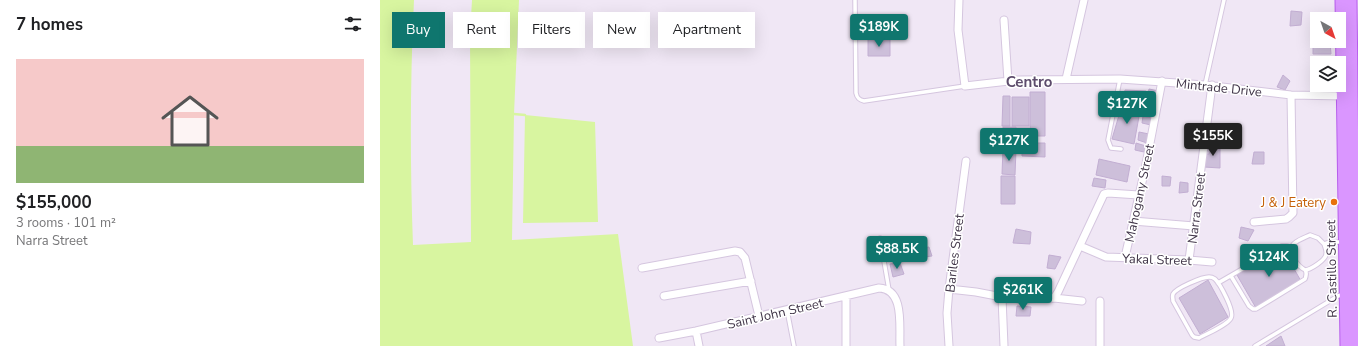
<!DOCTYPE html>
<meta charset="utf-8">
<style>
:root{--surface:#fff;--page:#f2f2f2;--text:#202124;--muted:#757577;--accent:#0f766e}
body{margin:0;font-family:"Nunito Sans",sans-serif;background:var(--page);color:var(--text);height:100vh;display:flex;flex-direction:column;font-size:15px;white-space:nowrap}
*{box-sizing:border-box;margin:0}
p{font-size:13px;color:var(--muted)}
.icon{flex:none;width:22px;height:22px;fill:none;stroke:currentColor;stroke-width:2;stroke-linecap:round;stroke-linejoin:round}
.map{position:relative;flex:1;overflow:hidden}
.side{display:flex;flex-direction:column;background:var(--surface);width:380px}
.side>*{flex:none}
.guide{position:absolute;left:12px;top:12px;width:380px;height:36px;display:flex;gap:8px}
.needle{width:26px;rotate:140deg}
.controls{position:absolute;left:930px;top:12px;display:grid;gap:8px}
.controls a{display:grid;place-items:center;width:36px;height:36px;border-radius:0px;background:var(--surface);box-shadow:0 4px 16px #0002;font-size:20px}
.price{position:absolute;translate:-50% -34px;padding:0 9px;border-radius:4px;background:var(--accent);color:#fff;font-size:13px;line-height:26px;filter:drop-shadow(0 1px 2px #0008)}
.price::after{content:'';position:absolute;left:50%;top:24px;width:12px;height:9px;margin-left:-6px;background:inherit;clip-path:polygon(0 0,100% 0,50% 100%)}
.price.current{background:#222;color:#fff}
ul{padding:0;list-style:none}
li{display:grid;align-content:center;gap:8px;height:212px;padding:0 16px}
li span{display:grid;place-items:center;height:124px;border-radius:0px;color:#555}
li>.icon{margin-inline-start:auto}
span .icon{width:72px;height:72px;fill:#fffc;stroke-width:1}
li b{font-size:17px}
h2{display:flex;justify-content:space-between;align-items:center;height:48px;padding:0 16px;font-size:17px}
.tag{padding:0 14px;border-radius:0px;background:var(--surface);box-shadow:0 4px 16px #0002;font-size:14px;line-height:36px}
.tag.current{background:var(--accent);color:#fff}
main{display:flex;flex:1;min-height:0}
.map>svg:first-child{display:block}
.water{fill:#d8f5a0}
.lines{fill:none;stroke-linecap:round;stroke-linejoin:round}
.stream{stroke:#d8f5a0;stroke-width:2.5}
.building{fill:#cdbfda;stroke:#c2aed2}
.service-casing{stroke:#d5c6df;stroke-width:5.5}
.minor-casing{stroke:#d5c6df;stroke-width:9}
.primary-casing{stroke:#b75eec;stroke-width:13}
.service{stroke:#fff;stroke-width:3.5}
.minor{stroke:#fff;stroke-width:7}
.primary{stroke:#da96ff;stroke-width:11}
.food-dot{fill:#e8710a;stroke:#fff;stroke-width:1.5}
.labels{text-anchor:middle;stroke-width:3;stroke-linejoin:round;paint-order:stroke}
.street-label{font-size:13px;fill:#403548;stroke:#fff}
.food-label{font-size:13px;fill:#c56008;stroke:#fff;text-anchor:end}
.quarter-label{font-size:15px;font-weight:bold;fill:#5d4c6c;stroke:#fff}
</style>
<main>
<section class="side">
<h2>7 homes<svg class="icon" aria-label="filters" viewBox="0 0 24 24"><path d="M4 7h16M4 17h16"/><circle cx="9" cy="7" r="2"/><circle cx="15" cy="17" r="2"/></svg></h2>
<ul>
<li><span style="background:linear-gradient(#f6c9c9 70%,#8fb573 0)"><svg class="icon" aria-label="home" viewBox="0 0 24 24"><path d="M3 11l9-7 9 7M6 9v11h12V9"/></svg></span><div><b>$155,000</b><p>3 rooms · 101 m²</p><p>Narra Street</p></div></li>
</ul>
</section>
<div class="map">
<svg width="978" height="346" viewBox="0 0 978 346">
<rect width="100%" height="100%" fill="#f0e7f5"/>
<path class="water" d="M0 0H34C30 81 30 164 33 245L91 242 90 35 92 0H139L134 114 132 240 238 234 253 346H0Z
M145 115 215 122 218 222 143 223Z"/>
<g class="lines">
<path class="stream" d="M134 114 145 115"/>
</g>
<path class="building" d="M911 11 922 12 921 25 910 26Z
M934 28H937V41H950V42L932 41Z
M488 39H510V56H488Z
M950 42 951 54H933V43Z
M903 75 910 81 905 90 897 87Z
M769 89 779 91 776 100 767 99Z
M745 90 766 91 761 107 742 103Z
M650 92H665V136H650Z
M623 96H630V126H622Z
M632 97H649V126H632Z
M767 103 774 104 773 116 766 113Z
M742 105 760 111 754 144 732 139Z
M763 116 772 118 771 125 762 123Z
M623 127H636V148H623Z
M636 128H649L648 139 636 138Z
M759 132 769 134 767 143 758 140Z
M642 143H665V157L642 156Z
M756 143 766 146 764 152 755 150Z
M829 145 840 146V168L824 167 826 154H829Z
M623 149H636L635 175 622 174Z
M874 152H884V164H872Z
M719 159 750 166 747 182 716 175Z
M621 176H635V204H621Z
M782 176 791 177 790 186H782Z
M714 178 726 180 725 188 712 186Z
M800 182 808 183V192L799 193Z
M861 227 874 230 868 241 859 238Z
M636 229 651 232 650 244 633 243Z
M549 247 552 256 537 258V249Z
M902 248 921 281 876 308 857 275Z
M669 255 681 257 675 269 667 268Z
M520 263 524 274 513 277 510 264Z
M828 280 848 317 820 334 799 298Z
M637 306 651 307 650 316H636Z
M901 336 905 346H886Z"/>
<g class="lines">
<g class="service-casing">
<path id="service" d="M475 0 476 93C477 98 479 100 484 101L585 86
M740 79 728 140 731 148 741 149
M825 85 844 0
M500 238 509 290
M925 270C930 270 946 260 946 254 947 251 945 247 944 244
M851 276 869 306 873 309H876L925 279C926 277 927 272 925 270 924 269 923 269 922 268 915 263 906 248 916 242 920 239 926 237 930 235L938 238 944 244 949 242H963
M829 277C832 277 832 277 835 279 840 284 855 311 851 318 848 325 826 334 819 338L814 337 812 335 793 301C793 298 792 297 793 294 796 288 822 277 829 277Z
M838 283 902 246H907L911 248
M407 310 414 346
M875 346 958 296 964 294"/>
</g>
<g class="minor-casing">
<path id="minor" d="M579 0 578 30 585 86 638 80 740 79 825 85 911 95 965 96
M624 20 628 81
M686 79 704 0
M753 221 814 226
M874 222 906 219 909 217 913 213 911 95
M700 246 726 257 809 260 832 262
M745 257 765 169 782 81
M809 260 832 85
M262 268 355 251 360 252 365 258 379 316
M569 289 596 292 622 297 640 299 674 298 702 301
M284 296 371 281
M466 296V346
M622 297 624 346
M674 298 678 292 724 194 728 193 759 195
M316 331 319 346
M279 338 316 331 499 288C525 289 519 327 520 346
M569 346 567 313 569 289 586 161
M720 346V301"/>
</g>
<g class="primary-casing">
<path id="primary" d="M961 0 966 346
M971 0 975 346"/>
</g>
<use href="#service" class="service"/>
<use href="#minor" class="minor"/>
<use href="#primary" class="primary"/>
</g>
<circle class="food-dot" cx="954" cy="202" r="4"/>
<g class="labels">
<g class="street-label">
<text transform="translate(839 87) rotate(6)" y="5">Mintrade Drive</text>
<text transform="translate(759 193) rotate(-78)" y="5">Mahogany Street</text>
<text transform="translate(816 208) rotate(-83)" y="5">Narra Street</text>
<text transform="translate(574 253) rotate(-83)" y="5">Bariles Street</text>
<text transform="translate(777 259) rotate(2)" y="5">Yakal Street</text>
<text transform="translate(951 269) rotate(-91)" y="5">R. Castillo Street</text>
<text transform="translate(395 313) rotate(-13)" y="5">Saint John Street</text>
</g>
<g class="food-label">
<text x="946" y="207">J &amp; J Eatery</text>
</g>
<g class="quarter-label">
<text x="649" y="87">Centro</text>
</g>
</g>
</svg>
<div class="controls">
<a><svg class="needle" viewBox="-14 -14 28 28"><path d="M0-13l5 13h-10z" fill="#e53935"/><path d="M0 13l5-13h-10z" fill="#757577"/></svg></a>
<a><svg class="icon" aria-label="layers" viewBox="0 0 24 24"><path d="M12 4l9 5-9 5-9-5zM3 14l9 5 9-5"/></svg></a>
</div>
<b class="price" style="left:499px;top:48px">$189K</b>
<b class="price" style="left:747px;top:125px">$127K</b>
<b class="price current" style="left:833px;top:157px">$155K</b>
<b class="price" style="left:629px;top:162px">$127K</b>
<b class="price" style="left:517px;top:270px">$88.5K</b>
<b class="price" style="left:889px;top:278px">$124K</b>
<b class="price" style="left:643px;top:311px">$261K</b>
<div class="guide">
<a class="tag current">Buy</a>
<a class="tag">Rent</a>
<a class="tag">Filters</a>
<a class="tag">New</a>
<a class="tag">Apartment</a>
</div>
</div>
</main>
